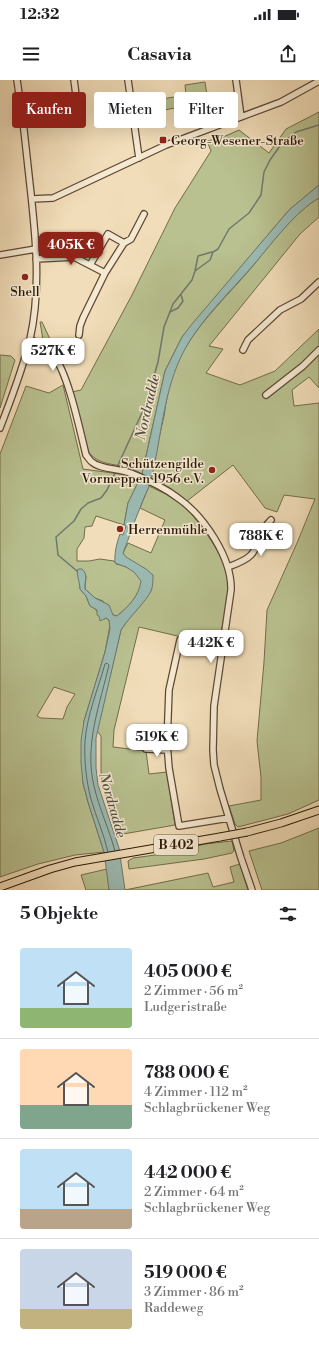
<!DOCTYPE html>
<html lang="de">
<meta charset="utf-8">
<style>
:root{--surface:#fff;--page:#f6f6f6;--text:#202124;--muted:#757577;--line:#e0e0e0;--accent:#8f2418}
body{margin:0;font-family:"Libre Bodoni",serif;background:var(--page);color:var(--text);height:100vh;display:flex;flex-direction:column;font-size:15px;white-space:nowrap}
*{box-sizing:border-box;margin:0}
p{font-size:13px;color:var(--muted)}
.icon{flex:none;width:22px;height:22px;fill:none;stroke:currentColor;stroke-width:2;stroke-linecap:round;stroke-linejoin:round}
.map{position:relative;height:810px;overflow:hidden}
.side{display:flex;flex-direction:column;background:var(--surface);flex:1}
.side>*{flex:none}
.hud{position:absolute;left:12px;top:12px;width:295px;height:36px;display:flex;gap:8px}
.price{position:absolute;translate:-50% -34px;padding:0 9px;border-radius:8px;background:#fff;color:#222;font-size:13px;line-height:26px;filter:drop-shadow(0 1px 2px #0008)}
.price::after{content:'';position:absolute;left:50%;top:24px;width:12px;height:9px;margin-left:-6px;background:inherit;clip-path:polygon(0 0,100% 0,50% 100%)}
.price.on{background:var(--accent);color:#fff}
ul{padding:0;list-style:none}
li{display:flex;align-items:center;gap:12px;height:100px;padding:0 20px}
li+li{border-top:1px solid var(--line)}
li span{display:grid;place-items:center;flex:none;width:112px;height:80px;border-radius:4px;color:#555}
li>.icon{margin-inline-start:auto}
span .icon{width:48px;height:48px;fill:#fffc;stroke-width:1}
li b{font-size:17px}
h2{display:flex;justify-content:space-between;align-items:center;height:48px;padding:0 20px;font-size:17px}
.tag{padding:0 14px;border-radius:4px;background:var(--surface);box-shadow:0 4px 16px #0002;font-size:14px;line-height:36px}
.tag.on{background:var(--accent);color:#fff}
.status{display:flex;justify-content:space-between;align-items:center;height:28px;padding:0 20px;background:var(--surface);direction:ltr}
.status svg{height:11px;fill:currentColor}
header{display:flex;justify-content:space-between;align-items:center;height:52px;padding:0 20px;background:var(--surface);font-size:18px;font-weight:700}
.map>svg:first-child{display:block}
.green{fill:#b9c190;stroke:#726c4b;fill-rule:evenodd}
.water{fill:#9bbbb4;stroke:#6e796e}
.lines{fill:none;stroke-linecap:round;stroke-linejoin:round}
.shore{stroke:#62695d;stroke-width:1}
.stream{stroke:#6e796e;stroke-width:1.5}
.minor-casing{stroke:#5c4833;stroke-width:8}
.major-casing{stroke:#2a1706;stroke-width:9}
.minor{stroke:#f6e9d2;stroke-width:5.5}
.major{stroke:#f1ddb9;stroke-width:7}
.major-bridge-casing{stroke:#2a1706;stroke-width:9;stroke-linecap:butt}
.major-bridge{stroke:#f1ddb9;stroke-width:7}
.poi-dot{fill:#8f2418;stroke:#f6e9d2;stroke-width:1.5}
.labels{text-anchor:middle;stroke-width:3;stroke-linejoin:round;paint-order:stroke}
.shield{fill:#f6e9d2;stroke:#675643;stroke-width:1}
.shield-label{font-size:12px;font-weight:bold;fill:#2a1706}
.poi-label{font-size:13px;fill:#2a1706;stroke:#f6e9d2;text-anchor:start}
.water-label{font-size:14px;font-style:italic;fill:#525043;stroke:#f6e9d2}
</style>
<div class="status"><b>12:32</b><svg viewBox="0 0 49 12"><path d="M0 12V9h3v3zM5 12V6h3v6zM10 12V3h3v9zM15 12V0h3v12zM26 1h20v11H26zM47 4h2v5h-2z"/></svg></div>
<header><svg class="icon" aria-label="menu" viewBox="0 0 24 24"><path d="M4 6h16M4 12h16M4 18h16"/></svg>Casavia<svg class="icon" aria-label="share" viewBox="0 0 24 24"><path d="M12 15V3M7 8l5-5 5 5M5 13v7h14v-7"/></svg></header>
<div class="map">
<svg width="319" height="810" viewBox="0 0 319 810">
<rect width="100%" height="100%" fill="#f1ddb9"/>
<filter id="stains"><feTurbulence type="fractalNoise" baseFrequency=".005" numOctaves="4"/><feColorMatrix values="0 0 0 0 .2 0 0 0 0 .09 0 0 0 0 .02 0 0 0 .5 -.17"/></filter>
<radialGradient id="worn" r=".72"><stop offset=".6" stop-color="#630" stop-opacity="0"/><stop offset="1" stop-color="#630" stop-opacity=".3"/></radialGradient>
<path class="green" d="M205 2 208 22 164 30 162 19 186 15 185 5Z
M78 22 81 38 46 43 43 27Z
M319 32V105L289 130 182 257 165 291 142 394C135 390 129 387 121 386 107 383 100 384 89 373L72 312 81 310 132 215 175 128 211 71 207 61 215 59 217 63 223 57 239 50 269 73 286 49Z
M319 118V137L300 154 209 266 223 269 206 293 240 305 275 291 319 249V308L309 297 292 310 294 326 319 323V720L288 734 238 747 235 744 229 726 261 720V697L257 661 264 582 267 530 297 463 315 419 284 415 277 432 265 428 233 385 187 421 170 408 151 398C155 377 159 357 164 336 166 321 169 305 174 291 189 251 224 220 252 187 270 165 294 132 319 118Z
M40 242H42L56 272 48 264 43 260Z
M0 275 11 276 15 280 0 328Z
M63 305 83 389 120 394 139 401 128 423 124 445 96 436 92 446 85 447 84 458 77 469V481H89L100 479 114 481 116 484C127 486 136 491 142 501 139 516 129 526 117 536L113 535 103 521 95 518 85 509 86 496 77 491 80 503V509L86 516 90 526 94 528 104 539 106 538 109 540 110 545 105 572 84 641 83 703 88 722 104 772 75 775 38 784 0 797V374L26 306 49 313ZM54 607 75 614 67 627 63 639 41 638 37 636Z
M149 406C161 412 174 417 184 426 199 441 226 478 228 499 229 520 223 542 219 563L216 565 139 547 114 650 113 667 146 671 149 694 167 692 175 745 123 754 117 747 113 740 101 697V656L97 651 121 550C130 535 143 524 152 509L134 483 125 477 123 473 128 463 151 473 165 440 140 428Z
M319 748V810H262L249 771 281 763Z
M232 761 234 771 232 773 204 779 129 789 128 781 133 778 170 773 205 764Z
M240 784 248 810H125L208 793 213 807 234 802 230 787Z
M107 789 109 810H86L81 795Z"/>
<path class="water" d="M319 105V118C296 131 273 162 256 182 234 208 201 239 185 269 163 309 162 356 151 400 149 409 143 418 140 428 134 442 129 458 123 473L126 477 146 489 153 495C153 499 153 504 152 508 150 518 128 538 121 550L96 658V688L98 705 119 768 125 810H109L104 772 88 722 83 703 81 683V661L84 641 105 572 110 549 109 540 106 538 100 541 99 536 97 535V530L90 526 86 516 80 509C80 502 76 495 78 489H82C89 495 84 502 85 509L95 518 109 525 113 535 117 536C129 526 139 516 141 501L134 492 126 487 115 483C114 474 117 462 120 454L123 455 126 446 124 445 128 423 142 394 165 291 182 257 192 244 289 130Z"/>
<g class="lines">
<path class="shore" d="M108 772C104 754 96 737 91 719 86 700 84 680 85 661 87 635 98 609 105 584L107 583 109 585C100 624 84 665 94 706 99 728 109 749 115 771"/>
<path class="stream" d="M195 191 198 176 212 172
M170 232 178 228 183 221 181 215
M118 385 146 324 158 282 164 247 173 224 192 200 195 191 210 180 213 172 218 169 229 149 249 133 261 115 264 92 270 80 282 63 296 52 319 45
M77 491 58 475 56 457 74 441 81 429 88 423 101 418 107 410 115 393"/>
<g class="minor-casing">
<path id="minor" d="M128 0 139 78
M236 0 241 37
M22 28 74 20 76 15 74 0
M32 119 53 118 166 65 281 22 319 1
M0 175 36 169
M36 179 74 177 105 193
M90 185 108 154 124 163
M79 255 80 246 83 238 105 193 124 163 131 159 144 134
M30 259C38 264 46 268 53 275 68 292 80 351 86 375 88 377 90 381 92 382 101 390 121 388 133 394 148 400 165 408 178 418 204 436 232 478 231 510L214 626 213 670 214 685 220 709 241 778 252 810
M243 270 248 260 280 230 301 219 319 202
M266 315 303 286 319 270
M0 348C11 319 23 289 30 259 42 206 35 150 29 96 26 64 22 32 17 0
M228 487C236 484 245 481 251 475 260 465 260 450 271 440
M222 569 180 560 169 610 167 663 169 688 179 746 229 738
M146 669 167 670"/>
</g>
<g class="major-casing">
<path id="major" d="M247 752 281 743 319 730
M0 807 50 789 75 782 220 757"/>
</g>
<use href="#minor" class="minor"/>
<use href="#major" class="major"/>
<g class="major-bridge-casing">
<path id="major-bridge" d="M220 757 247 752"/>
</g>
<use href="#major-bridge" class="major-bridge"/>
</g>
<g class="poi-dot">
<rect x="159" y="56" width="8" height="8" rx="2"/>
<circle cx="25" cy="197" r="4"/>
<circle cx="212" cy="390" r="4"/>
<circle cx="120" cy="449" r="4"/>
</g>
<g class="labels">
<rect class="shield" x="154" y="755" width="44" height="20" rx="3"/>
<g class="shield-label">
<text x="176" y="769">B 402</text>
</g>
<g class="poi-label">
<text x="171" y="65">Georg-Wesener-Straße</text>
<text x="25" y="216" text-anchor="middle">Shell</text>
<text x="204" y="388" text-anchor="end">Schützengilde<tspan x="204" dy="15">Vormeppen 1956 e.V.</tspan></text>
<text x="128" y="454">Herrenmühle</text>
</g>
<g class="water-label">
<text transform="translate(147 327) rotate(-77)" y="5">Nordradde</text>
<text transform="translate(113 725) rotate(74)" y="5">Nordradde</text>
</g>
</g>
<rect width="100%" height="100%" filter="url(#stains)"/>
<rect width="100%" height="100%" fill="url(#worn)"/>
</svg>
<b class="price on" style="left:71px;top:186px">405K €</b>
<b class="price" style="left:53px;top:292px">527K €</b>
<b class="price" style="left:261px;top:477px">788K €</b>
<b class="price" style="left:211px;top:584px">442K €</b>
<b class="price" style="left:157px;top:678px">519K €</b>
<div class="hud">
<a class="tag on">Kaufen</a>
<a class="tag">Mieten</a>
<a class="tag">Filter</a>
</div>
</div>
<section class="side">
<h2>5 Objekte<svg class="icon" aria-label="filters" viewBox="0 0 24 24"><path d="M4 7h16M4 17h16"/><circle cx="9" cy="7" r="2"/><circle cx="15" cy="17" r="2"/></svg></h2>
<ul>
<li><span style="background:linear-gradient(#bfe0f5 75%,#8fb573 0)"><svg class="icon" aria-label="home" viewBox="0 0 24 24"><path d="M3 11l9-7 9 7M6 9v11h12V9"/></svg></span><div><b>405 000 €</b><p>2 Zimmer · 56 m²</p><p>Ludgeristraße</p></div></li>
<li><span style="background:linear-gradient(#ffd9b3 70%,#7fa58c 0)"><svg class="icon" aria-label="home" viewBox="0 0 24 24"><path d="M3 11l9-7 9 7M6 9v11h12V9"/></svg></span><div><b>788 000 €</b><p>4 Zimmer · 112 m²</p><p>Schlagbrückener Weg</p></div></li>
<li><span style="background:linear-gradient(#bfe0f5 75%,#b9a48a 0)"><svg class="icon" aria-label="home" viewBox="0 0 24 24"><path d="M3 11l9-7 9 7M6 9v11h12V9"/></svg></span><div><b>442 000 €</b><p>2 Zimmer · 64 m²</p><p>Schlagbrückener Weg</p></div></li>
<li><span style="background:linear-gradient(#c9d6e8 75%,#c2b280 0)"><svg class="icon" aria-label="home" viewBox="0 0 24 24"><path d="M3 11l9-7 9 7M6 9v11h12V9"/></svg></span><div><b>519 000 €</b><p>3 Zimmer · 86 m²</p><p>Raddeweg</p></div></li>
</ul>
</section>
